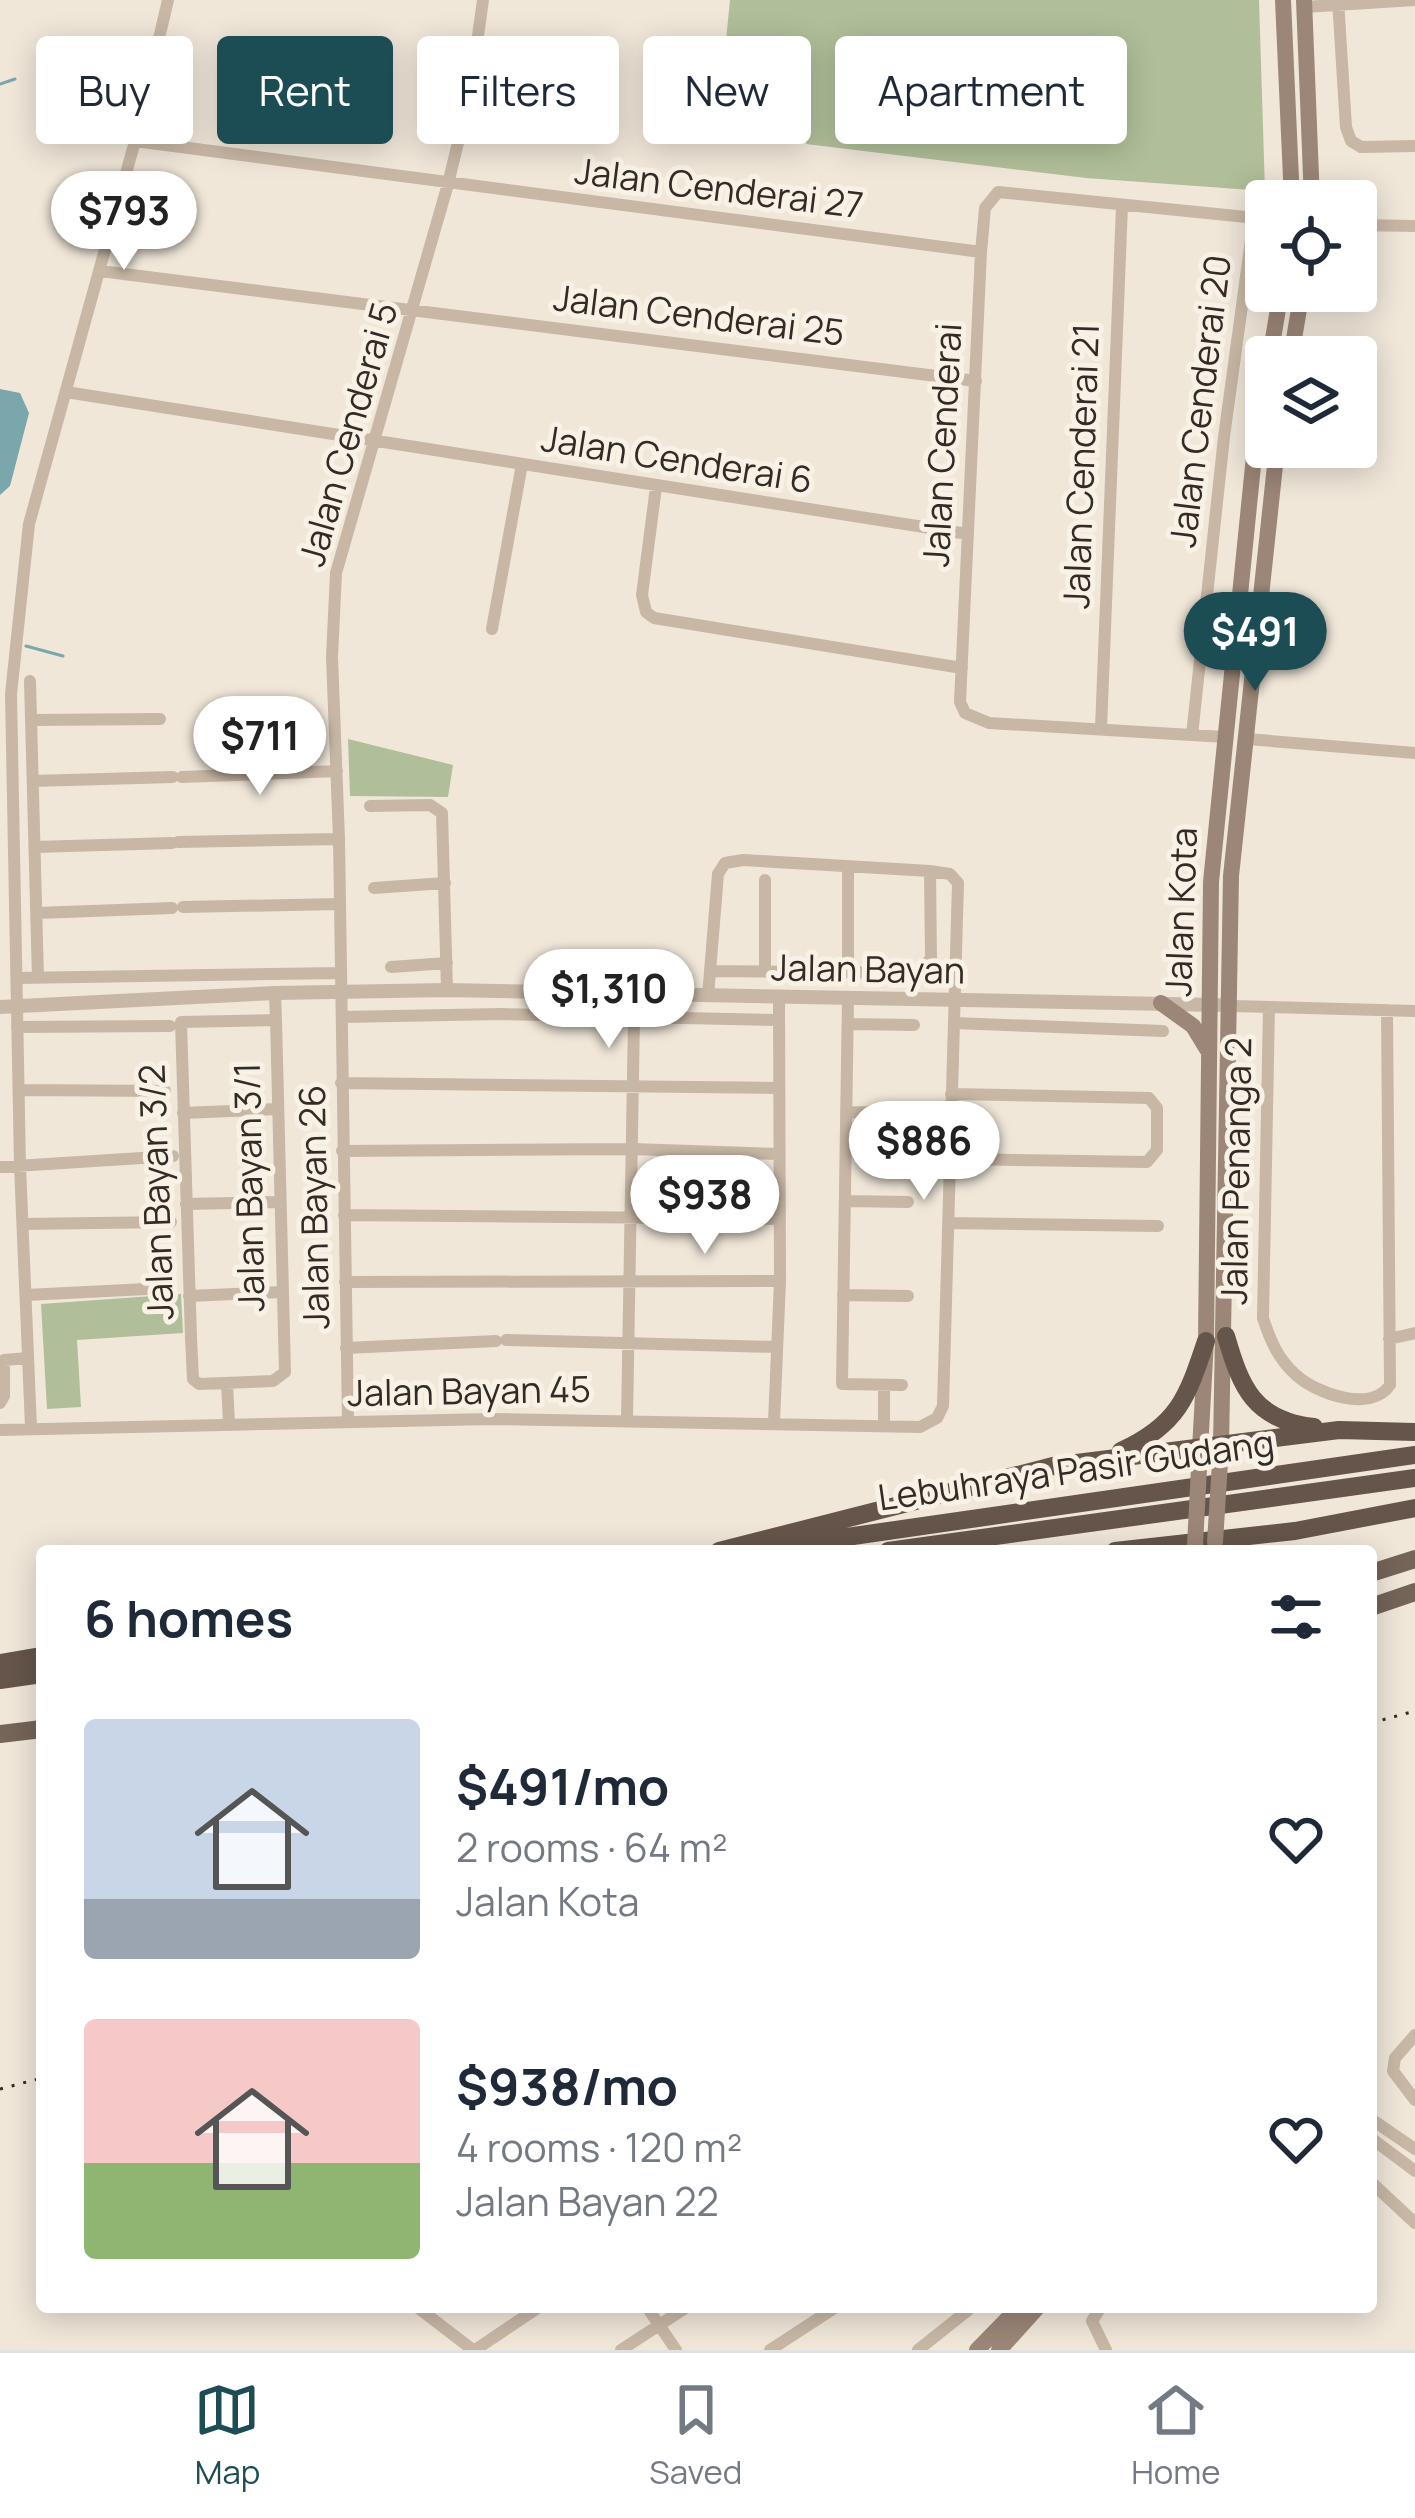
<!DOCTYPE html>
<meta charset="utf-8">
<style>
:root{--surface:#fff;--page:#f6f6f7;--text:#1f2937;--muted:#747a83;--line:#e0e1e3;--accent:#1d4d54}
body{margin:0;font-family:Manrope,sans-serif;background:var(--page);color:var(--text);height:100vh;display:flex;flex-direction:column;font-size:45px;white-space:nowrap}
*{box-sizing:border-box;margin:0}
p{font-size:39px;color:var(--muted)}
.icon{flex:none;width:66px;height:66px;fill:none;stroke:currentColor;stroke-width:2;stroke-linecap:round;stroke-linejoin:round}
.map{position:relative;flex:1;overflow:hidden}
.side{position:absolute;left:36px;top:1545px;width:1341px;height:768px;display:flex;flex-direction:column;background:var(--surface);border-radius:12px;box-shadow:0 6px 30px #0003}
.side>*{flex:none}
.hud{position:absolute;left:36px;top:36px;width:1344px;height:108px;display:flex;gap:24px}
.controls{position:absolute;left:1245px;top:180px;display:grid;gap:24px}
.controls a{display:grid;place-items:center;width:132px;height:132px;border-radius:12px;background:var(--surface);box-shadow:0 6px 30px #0003;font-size:60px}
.price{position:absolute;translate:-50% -102px;padding:0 27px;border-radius:42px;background:#fff;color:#222;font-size:39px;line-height:78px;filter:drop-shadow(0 3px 6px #0008)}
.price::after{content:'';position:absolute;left:50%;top:72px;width:36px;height:27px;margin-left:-18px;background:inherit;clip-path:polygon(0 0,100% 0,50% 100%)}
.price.active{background:var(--accent);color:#fff}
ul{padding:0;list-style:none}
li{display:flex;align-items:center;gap:36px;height:300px;padding:0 48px}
li span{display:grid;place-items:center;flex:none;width:336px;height:240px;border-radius:12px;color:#555}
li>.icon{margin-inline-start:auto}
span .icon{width:144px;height:144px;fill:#fffc;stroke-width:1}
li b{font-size:51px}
h2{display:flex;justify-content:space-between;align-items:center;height:144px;padding:0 48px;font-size:51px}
.tag{padding:0 42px;border-radius:12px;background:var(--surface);box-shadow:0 6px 30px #0003;font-size:42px;line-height:108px}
.tag.active{background:var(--accent);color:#fff}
.tab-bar{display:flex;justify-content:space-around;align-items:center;height:168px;border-top:3px solid var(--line);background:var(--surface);font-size:33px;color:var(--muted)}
.tab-bar a{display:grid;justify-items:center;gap:6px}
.tab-bar .active{color:var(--accent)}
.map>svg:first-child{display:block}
.green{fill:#b0bf99}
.water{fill:#79a7ac}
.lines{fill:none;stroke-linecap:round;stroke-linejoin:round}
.stream{stroke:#79a7ac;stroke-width:3}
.minor{stroke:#c8b7a5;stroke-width:12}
.tertiary{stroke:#c8b7a5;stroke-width:14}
.secondary{stroke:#9b8677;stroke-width:16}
.primary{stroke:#756458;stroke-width:18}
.trunk{stroke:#65554b;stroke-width:18}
.rail{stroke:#342b26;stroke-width:3;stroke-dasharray:3 9;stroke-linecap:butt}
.secondary-bridge{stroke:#9b8677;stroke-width:16}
.labels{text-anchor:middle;stroke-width:10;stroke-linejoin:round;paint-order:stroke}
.street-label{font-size:36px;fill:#342b26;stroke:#f8f1e5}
</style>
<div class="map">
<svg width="1415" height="2350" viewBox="0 0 1415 2350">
<rect width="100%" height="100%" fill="#f0e7d9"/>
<path class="green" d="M730 0H1259L1265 191 1086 178 806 144 811 107 803 77C765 57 759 59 722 80Z
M348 739 453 765 448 797 350 796Z
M181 1294 183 1333 77 1340 81 1407 47 1409 41 1304Z"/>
<path class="water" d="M0 389 20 393 29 413 10 486 0 495Z"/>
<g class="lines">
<path class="stream" d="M0 84 15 79
M26 646 63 656"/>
<path class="minor" d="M1338 0 1346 127 1351 141 1361 147 1415 146
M1304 7 1415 0
M135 141 981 252
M1356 225 1415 226
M100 271 976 381
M66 392 968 534
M656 487 642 595 646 612 654 618 962 668
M492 629 522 464
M30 681 38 978
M32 720 160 719
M1101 728 1122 206
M1192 735 1224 437 1254 218
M1225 737 989 723 965 713 960 702 981 252 985 208 998 192 1266 219
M1247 739 1415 753
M182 777 337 771
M33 781 173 777
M370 806 430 805 442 813 447 990
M178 842 339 839
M35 847 172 843
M765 880V971
M374 888 445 883
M183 907 340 904
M37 913 172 908
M391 967 447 963
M711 971 919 973 931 958 930 871
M848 972V868
M17 978 341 973
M275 993 276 1020 285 1372 273 1381 199 1384 193 1379 191 1338 181 1022 276 1020
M848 999 842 1384 902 1385
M1232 1006 1415 1011
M1269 1007 1263 1318C1270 1340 1278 1359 1296 1375 1317 1394 1371 1413 1390 1385L1387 1010
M342 1017 501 1014 779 1020
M954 1023 1163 1031
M848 1024 914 1025
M17 1027 170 1026
M341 1083 778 1088
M20 1090 165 1091
M846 1112 907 1113
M183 1113 278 1109
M342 1151 632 1149 779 1154
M950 1159 1147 1162 1157 1150V1108L1149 1098 951 1094
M0 1167 173 1156
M845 1201 908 1202
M186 1204 279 1202
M344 1215 780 1219
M948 1223 1158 1226
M23 1224 171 1222
M345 1282 780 1281
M26 1295 167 1288
M843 1295 908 1296
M189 1296 281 1292
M1389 1339 1415 1333
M506 1340 777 1347
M346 1348 496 1341
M227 1383 229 1424
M0 1403 4 1396V1360L28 1358
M627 1419 634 1018
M348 1422 339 839 332 657 336 573 448 184 470 93 483 0
M774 1422 780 1281 779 998
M884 1426V1385
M31 1427 20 1166 11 694 29 524 135 141 168 0
M0 1430 490 1419 920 1427 937 1418 943 1406 958 883 950 874 930 871 743 860 725 863 718 874 708 996
M1415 2035 1395 2058 1393 2071 1415 2100
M1371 2119 1415 2149
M1371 2138 1415 2171
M1371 2182 1415 2223
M417 2307 473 2350
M647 2307 676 2350
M1101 2307 1092 2321 1106 2350
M475 2350 539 2307
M621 2350 687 2307
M770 2350 836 2307
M918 2350 972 2307"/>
<path class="tertiary" d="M0 1007 275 993 447 990 1218 1005"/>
<path class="secondary" d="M1283 0 1292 201
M1304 0 1312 201
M1270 357 1281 291
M1291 357 1302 291
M1161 1003 1193 1026 1207 1049
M1221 1447 1231 876 1277 447
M1200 1449 1206 1341 1211 882 1254 456 1266 380
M977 2350 1019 2307
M999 2350 1038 2307"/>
<path class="primary" d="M1371 1573 1415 1559
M1371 1607 1415 1592
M0 1734 42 1729"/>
<path class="trunk" d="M1226 1336C1241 1388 1254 1420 1314 1427
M1121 1451C1178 1425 1187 1398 1206 1341
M763 1549 1415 1455
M719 1551 1053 1466 1339 1430 1415 1432
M888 1551 1415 1478
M1115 1551 1295 1531 1415 1508
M0 1663 42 1656
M0 1680 42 1674"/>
<path class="rail" d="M1371 1723 1415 1711
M0 2089 42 2078"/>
<path class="secondary-bridge" d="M1215 1542 1221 1447
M1195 1545 1200 1449"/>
</g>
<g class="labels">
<g class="street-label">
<text transform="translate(719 188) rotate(7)" y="13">Jalan Cenderai 27</text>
<text transform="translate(699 315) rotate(7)" y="13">Jalan Cenderai 25</text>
<text transform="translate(1200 401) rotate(-83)" y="13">Jalan Cenderai 20</text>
<text transform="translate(348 434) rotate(-74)" y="13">Jalan Cenderai 5</text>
<text transform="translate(942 445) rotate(-87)" y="13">Jalan Cenderai</text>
<text transform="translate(677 459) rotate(9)" y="13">Jalan Cenderai 6</text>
<text transform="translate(1081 466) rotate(-88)" y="13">Jalan Cenderai 21</text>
<text transform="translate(1181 912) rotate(-88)" y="13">Jalan Kota</text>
<text transform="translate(868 969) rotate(1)" y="13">Jalan Bayan</text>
<text transform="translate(1236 1171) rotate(-89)" y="13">Jalan Penanga 2</text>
<text transform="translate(249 1187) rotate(-91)" y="13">Jalan Bayan 3/1</text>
<text transform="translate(156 1192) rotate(-92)" y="13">Jalan Bayan 3/2</text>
<text transform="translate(314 1207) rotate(-91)" y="13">Jalan Bayan 26</text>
<text transform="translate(469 1391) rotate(-1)" y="13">Jalan Bayan 45</text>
<text transform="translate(1076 1470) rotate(-8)" y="13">Lebuhraya Pasir Gudang</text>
</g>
</g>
</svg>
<div class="controls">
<a><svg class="icon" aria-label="locate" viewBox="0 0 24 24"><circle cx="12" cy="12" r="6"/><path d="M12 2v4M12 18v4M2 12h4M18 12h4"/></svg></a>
<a><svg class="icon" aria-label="layers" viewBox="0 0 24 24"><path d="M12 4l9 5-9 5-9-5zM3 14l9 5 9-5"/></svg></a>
</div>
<b class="price" style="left:124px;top:273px">$793</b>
<b class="price active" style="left:1255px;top:694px">$491</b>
<b class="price" style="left:260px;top:798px">$711</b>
<b class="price" style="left:609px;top:1051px">$1,310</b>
<b class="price" style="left:924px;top:1203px">$886</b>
<b class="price" style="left:705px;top:1257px">$938</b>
<div class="hud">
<a class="tag">Buy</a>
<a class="tag active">Rent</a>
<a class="tag">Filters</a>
<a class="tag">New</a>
<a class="tag">Apartment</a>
</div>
<section class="side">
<h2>6 homes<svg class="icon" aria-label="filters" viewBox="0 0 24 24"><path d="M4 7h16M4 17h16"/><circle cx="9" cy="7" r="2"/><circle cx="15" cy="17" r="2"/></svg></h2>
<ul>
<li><span style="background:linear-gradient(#c9d6e8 75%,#9aa5b1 0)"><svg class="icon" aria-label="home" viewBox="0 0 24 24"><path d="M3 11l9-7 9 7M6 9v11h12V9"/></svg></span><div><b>$491/mo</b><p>2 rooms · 64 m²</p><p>Jalan Kota</p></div><svg class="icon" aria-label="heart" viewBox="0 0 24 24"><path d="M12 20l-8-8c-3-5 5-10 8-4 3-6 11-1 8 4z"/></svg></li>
<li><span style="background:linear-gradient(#f6c9c9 60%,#8fb573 0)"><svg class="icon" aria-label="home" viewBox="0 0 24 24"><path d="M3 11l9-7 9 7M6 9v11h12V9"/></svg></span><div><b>$938/mo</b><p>4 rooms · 120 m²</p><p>Jalan Bayan 22</p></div><svg class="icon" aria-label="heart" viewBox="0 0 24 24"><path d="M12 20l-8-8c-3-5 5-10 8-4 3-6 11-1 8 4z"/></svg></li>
</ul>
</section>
</div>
<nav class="tab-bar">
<a class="active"><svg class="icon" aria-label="map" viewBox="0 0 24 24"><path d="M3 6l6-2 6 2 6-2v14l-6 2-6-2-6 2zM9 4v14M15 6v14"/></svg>Map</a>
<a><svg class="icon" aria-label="saved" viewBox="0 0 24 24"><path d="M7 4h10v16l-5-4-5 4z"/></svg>Saved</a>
<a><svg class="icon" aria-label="home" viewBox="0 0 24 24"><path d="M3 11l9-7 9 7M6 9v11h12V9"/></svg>Home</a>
</nav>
